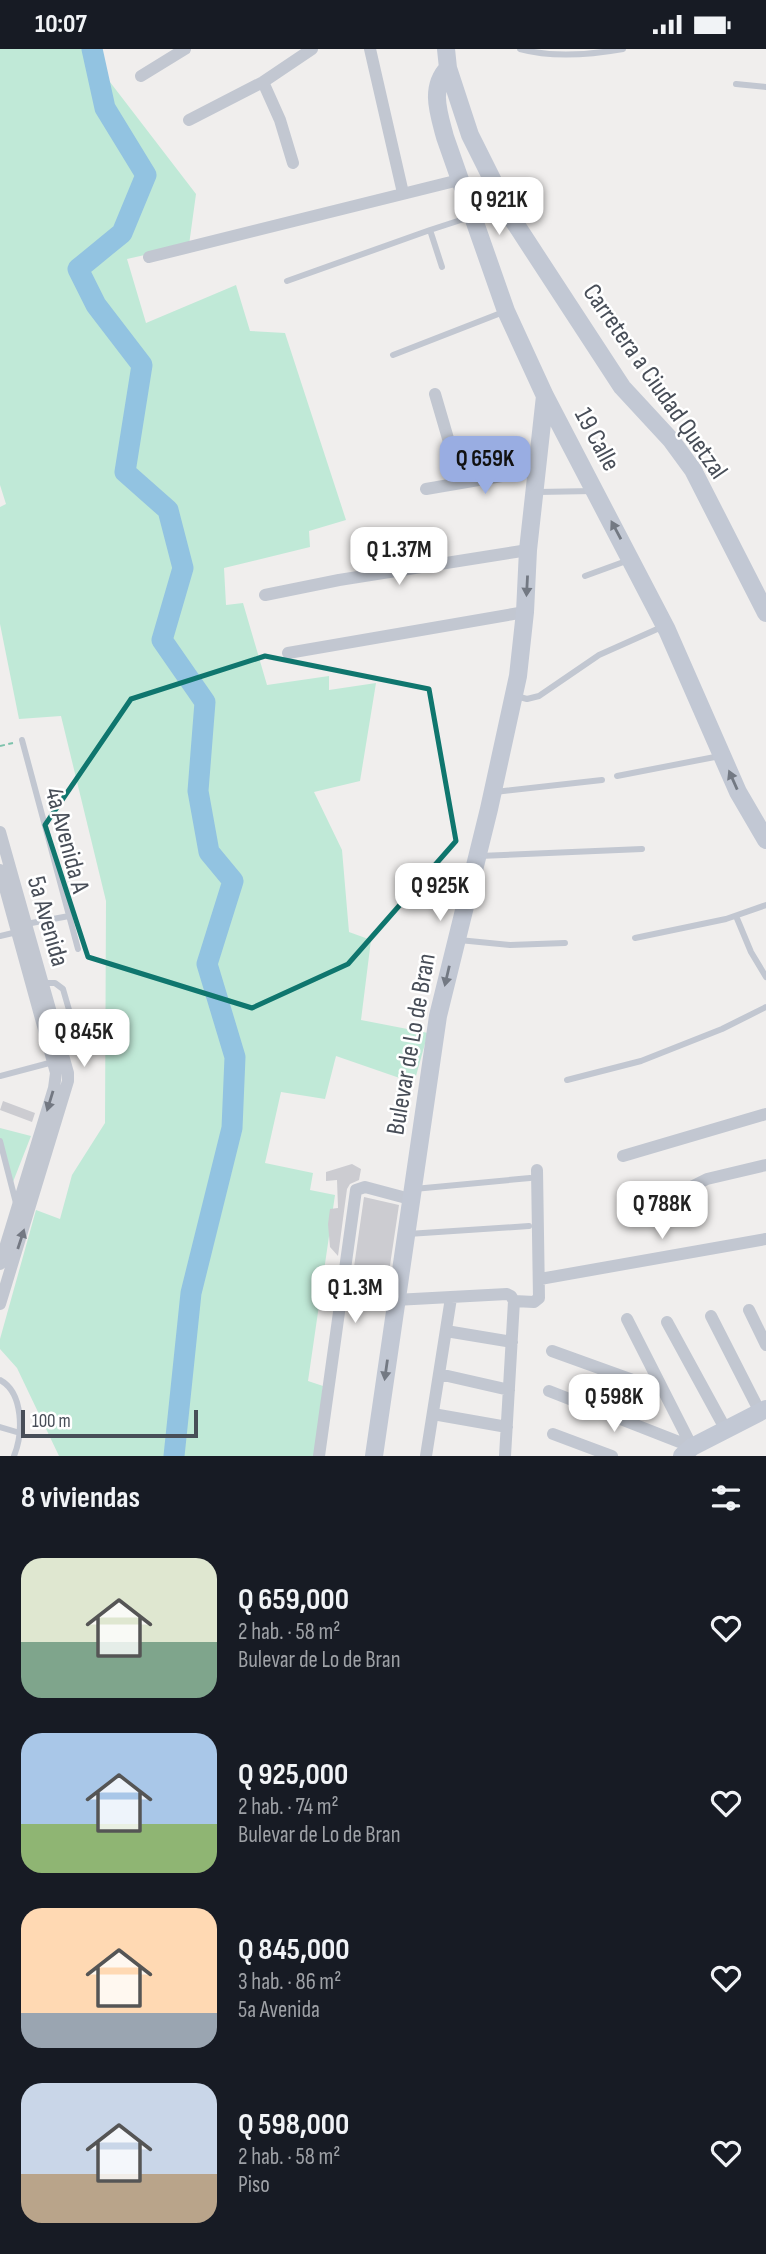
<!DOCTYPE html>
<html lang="es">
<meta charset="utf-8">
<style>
:root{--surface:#171b24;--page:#20242c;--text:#f1f3f6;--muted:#9ea1a6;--accent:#99ade2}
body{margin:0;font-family:"Sofia Sans Condensed",sans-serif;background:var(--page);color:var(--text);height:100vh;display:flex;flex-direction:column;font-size:26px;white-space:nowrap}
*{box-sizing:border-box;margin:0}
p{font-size:23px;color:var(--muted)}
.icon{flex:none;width:38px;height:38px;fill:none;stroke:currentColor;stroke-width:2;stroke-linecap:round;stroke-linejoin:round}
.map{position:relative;height:1407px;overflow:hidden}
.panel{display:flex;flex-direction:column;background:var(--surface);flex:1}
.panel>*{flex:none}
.scale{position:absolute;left:21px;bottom:18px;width:177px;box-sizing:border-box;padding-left:7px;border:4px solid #484e58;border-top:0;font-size:19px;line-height:24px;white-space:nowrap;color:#484e58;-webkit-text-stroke:5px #fff;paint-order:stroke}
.price{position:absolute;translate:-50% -60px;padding:0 16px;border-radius:14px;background:#fff;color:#222;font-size:23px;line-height:46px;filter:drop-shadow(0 2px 4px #0008)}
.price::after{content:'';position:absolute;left:50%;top:42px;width:21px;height:16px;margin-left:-10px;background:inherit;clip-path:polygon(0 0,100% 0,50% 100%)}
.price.current{background:var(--accent);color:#111}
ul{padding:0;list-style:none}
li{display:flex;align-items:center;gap:21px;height:175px;padding:0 21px}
li span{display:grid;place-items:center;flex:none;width:196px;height:140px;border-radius:21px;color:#555}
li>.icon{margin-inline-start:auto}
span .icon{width:84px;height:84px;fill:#fffc;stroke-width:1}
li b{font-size:30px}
h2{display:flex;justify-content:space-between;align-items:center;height:84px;padding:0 21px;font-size:30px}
.status{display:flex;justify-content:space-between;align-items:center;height:49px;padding:0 35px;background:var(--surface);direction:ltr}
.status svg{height:19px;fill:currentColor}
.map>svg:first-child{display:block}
.green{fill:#c0e9d7}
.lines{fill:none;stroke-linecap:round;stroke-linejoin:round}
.river{stroke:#92c3e1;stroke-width:21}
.building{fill:#ccccd1}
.path{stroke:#7dc2ac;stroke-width:2;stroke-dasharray:5 3.5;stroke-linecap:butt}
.lane{stroke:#c2c7d1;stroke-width:6}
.street{stroke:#c2c7d1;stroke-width:12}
.secondary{stroke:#c2c8d4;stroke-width:18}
.oneway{fill:#737983}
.oneway2{fill:#737882}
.marked{fill:none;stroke:#0f766e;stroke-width:5;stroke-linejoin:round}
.labels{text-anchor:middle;stroke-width:5;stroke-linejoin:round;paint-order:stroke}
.street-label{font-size:26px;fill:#484e58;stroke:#fff}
</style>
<div class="status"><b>10:07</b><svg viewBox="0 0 49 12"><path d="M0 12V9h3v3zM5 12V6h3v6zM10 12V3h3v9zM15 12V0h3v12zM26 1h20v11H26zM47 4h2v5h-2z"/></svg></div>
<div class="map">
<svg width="766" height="1407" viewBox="0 0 766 1407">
<rect width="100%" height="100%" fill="#f0eeed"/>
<path class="green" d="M0 0H97L90 7 196 145 189 196 127 210 146 274 236 236 250 282 285 284 346 471 309 482 310 498 224 519 226 556 243 554 267 636 329 627V641L376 634 360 732 314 743 342 801 349 883 371 891 361 971 428 984 414 1034 336 1007 325 1050 281 1043 265 1114 313 1124 310 1141 335 1146 308 1332 323 1337 315 1407H59L17 1319 0 1300V1290L36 1161 60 1170 72 1126 105 1074 106 852 61 667 19 670 0 575V458L6 455 0 436Z
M0 1079 31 1087 11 1138 0 1099Z"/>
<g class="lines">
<path class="river" d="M92 0 105 59 146 126 122 184 78 220 96 256 142 316 125 423 168 461 183 519 162 591 205 653 198 742 209 803 233 832 207 915 235 1008 232 1079 191 1244 174 1407"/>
</g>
<path class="building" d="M3 1052 35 1064 32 1073 0 1061Z
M352 1115 361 1120 359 1131 350 1135 347 1140 338 1207 330 1198 328 1175 330 1160 338 1159 337 1131 326 1132V1123Z
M364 1148 399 1156 389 1223 375 1235 371 1232 358 1231 353 1225Z"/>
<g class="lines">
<path class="path" d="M0 697 13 694"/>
<path class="lane" d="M520 0C553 9 589 6 623 0
M736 35 766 38
M442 218 430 181 470 168
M287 232 430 181
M393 306 506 262
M538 443 593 442
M585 527 629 511
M516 647 527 650 539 647 599 606 664 577
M22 691 78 900
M617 727 720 707
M495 743 602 731
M479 807 642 800
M736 867 751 903 766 928
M26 875 69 867
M0 887 17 883
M635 889 726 870 766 856
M459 891 510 896 565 894
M43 934H55L63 940 80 999
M0 1027 53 1013
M567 1031 641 1012 722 980 766 958
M0 1092 16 1154
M414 1140 530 1129
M408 1185 529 1177
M0 1331C24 1344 23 1385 14 1407
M0 1378 20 1384"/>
<path class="street" d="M370 0 403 144
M141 27 185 0
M263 33 280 71 293 114
M189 71 263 33 312 0
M149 208 459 131
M435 345 461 434
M426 440 537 421
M265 546 339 531 528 501
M288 604 525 563
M0 783 68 1024V1032L0 1255
M0 821 56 1024 54 1039 0 1215
M623 1107 766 1065
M681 1143 707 1130 766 1116
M540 1230 766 1190
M395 1251 507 1245 511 1247 514 1252 505 1407
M514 1252 534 1253 539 1249 537 1121
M749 1261 766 1296
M711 1267 760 1363
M627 1270 692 1398
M667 1273 726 1381
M446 1282 512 1293
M552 1302 663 1342
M439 1325 509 1341
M549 1342 692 1398
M433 1365 507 1378
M553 1385 612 1407
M319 1407 356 1141 365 1138 410 1150
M426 1407 451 1249"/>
<path class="secondary" d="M446 0 448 19 470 86 511 168 622 338 671 391 693 421 766 564
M448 19C429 39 439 65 445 88L506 262 545 347 667 581 738 743 766 791
M374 1407 438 967 489 760 518 627 525 563 528 501 545 347
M682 1407 692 1398 766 1360"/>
</g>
<defs><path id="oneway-solid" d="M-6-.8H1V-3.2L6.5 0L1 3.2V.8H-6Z" transform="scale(1.75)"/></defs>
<g class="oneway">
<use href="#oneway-solid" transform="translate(616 481) rotate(-118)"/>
<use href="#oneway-solid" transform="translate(527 537) rotate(93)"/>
<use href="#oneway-solid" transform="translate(733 731) rotate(-114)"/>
<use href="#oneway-solid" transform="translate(447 927) rotate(103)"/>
<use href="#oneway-solid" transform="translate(386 1321) rotate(98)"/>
</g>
<g class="oneway2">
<use href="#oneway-solid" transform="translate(50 1052) rotate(107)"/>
<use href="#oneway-solid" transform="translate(21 1190) rotate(-72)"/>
</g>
<path class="marked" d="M265 607 429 640 456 792 348 915 252 959 88 908 45 776 131 650Z"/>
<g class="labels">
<g class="street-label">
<text transform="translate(656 332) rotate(55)" y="9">Carretera a Ciudad Quetzal</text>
<text transform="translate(598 390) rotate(62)" y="9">19 Calle</text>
<text transform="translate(68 791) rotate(75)" y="9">4a Avenida A</text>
<text transform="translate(49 872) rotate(74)" y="9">5a Avenida</text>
<text transform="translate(410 995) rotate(-80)" y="9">Bulevar de Lo de Bran</text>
</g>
</g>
</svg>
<div class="scale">100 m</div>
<b class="price" style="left:499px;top:188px">Q 921K</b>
<b class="price current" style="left:485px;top:447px">Q 659K</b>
<b class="price" style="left:399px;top:538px">Q 1.37M</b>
<b class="price" style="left:440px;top:874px">Q 925K</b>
<b class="price" style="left:84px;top:1020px">Q 845K</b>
<b class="price" style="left:662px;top:1192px">Q 788K</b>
<b class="price" style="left:355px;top:1276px">Q 1.3M</b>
<b class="price" style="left:614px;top:1385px">Q 598K</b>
</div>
<section class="panel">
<h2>8 viviendas<svg class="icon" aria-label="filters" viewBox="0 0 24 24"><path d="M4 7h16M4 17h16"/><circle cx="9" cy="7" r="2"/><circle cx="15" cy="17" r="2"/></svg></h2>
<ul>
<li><span style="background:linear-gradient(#dfe7d0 60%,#7fa58c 0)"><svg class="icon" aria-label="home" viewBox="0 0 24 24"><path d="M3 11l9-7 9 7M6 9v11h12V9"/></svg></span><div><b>Q 659,000</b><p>2 hab. · 58 m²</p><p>Bulevar de Lo de Bran</p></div><svg class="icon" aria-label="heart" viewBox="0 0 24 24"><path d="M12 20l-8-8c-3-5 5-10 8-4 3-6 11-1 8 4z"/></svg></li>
<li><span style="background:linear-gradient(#a9c7e8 65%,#8fb573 0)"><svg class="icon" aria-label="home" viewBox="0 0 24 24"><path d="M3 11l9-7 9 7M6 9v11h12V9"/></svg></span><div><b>Q 925,000</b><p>2 hab. · 74 m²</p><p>Bulevar de Lo de Bran</p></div><svg class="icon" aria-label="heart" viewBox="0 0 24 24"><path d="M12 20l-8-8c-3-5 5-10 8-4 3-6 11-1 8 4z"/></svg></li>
<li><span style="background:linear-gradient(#ffd9b3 75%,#9aa5b1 0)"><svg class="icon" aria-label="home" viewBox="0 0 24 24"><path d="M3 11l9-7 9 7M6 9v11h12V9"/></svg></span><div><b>Q 845,000</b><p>3 hab. · 86 m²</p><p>5a Avenida</p></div><svg class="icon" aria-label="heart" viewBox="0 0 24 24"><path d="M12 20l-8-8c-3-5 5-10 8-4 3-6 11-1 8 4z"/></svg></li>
<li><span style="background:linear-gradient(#c9d6e8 65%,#b9a48a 0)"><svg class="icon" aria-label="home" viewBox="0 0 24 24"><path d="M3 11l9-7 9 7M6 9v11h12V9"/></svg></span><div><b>Q 598,000</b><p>2 hab. · 58 m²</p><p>Piso</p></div><svg class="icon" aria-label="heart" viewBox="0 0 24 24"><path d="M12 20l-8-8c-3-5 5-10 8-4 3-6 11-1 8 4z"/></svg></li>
</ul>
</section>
